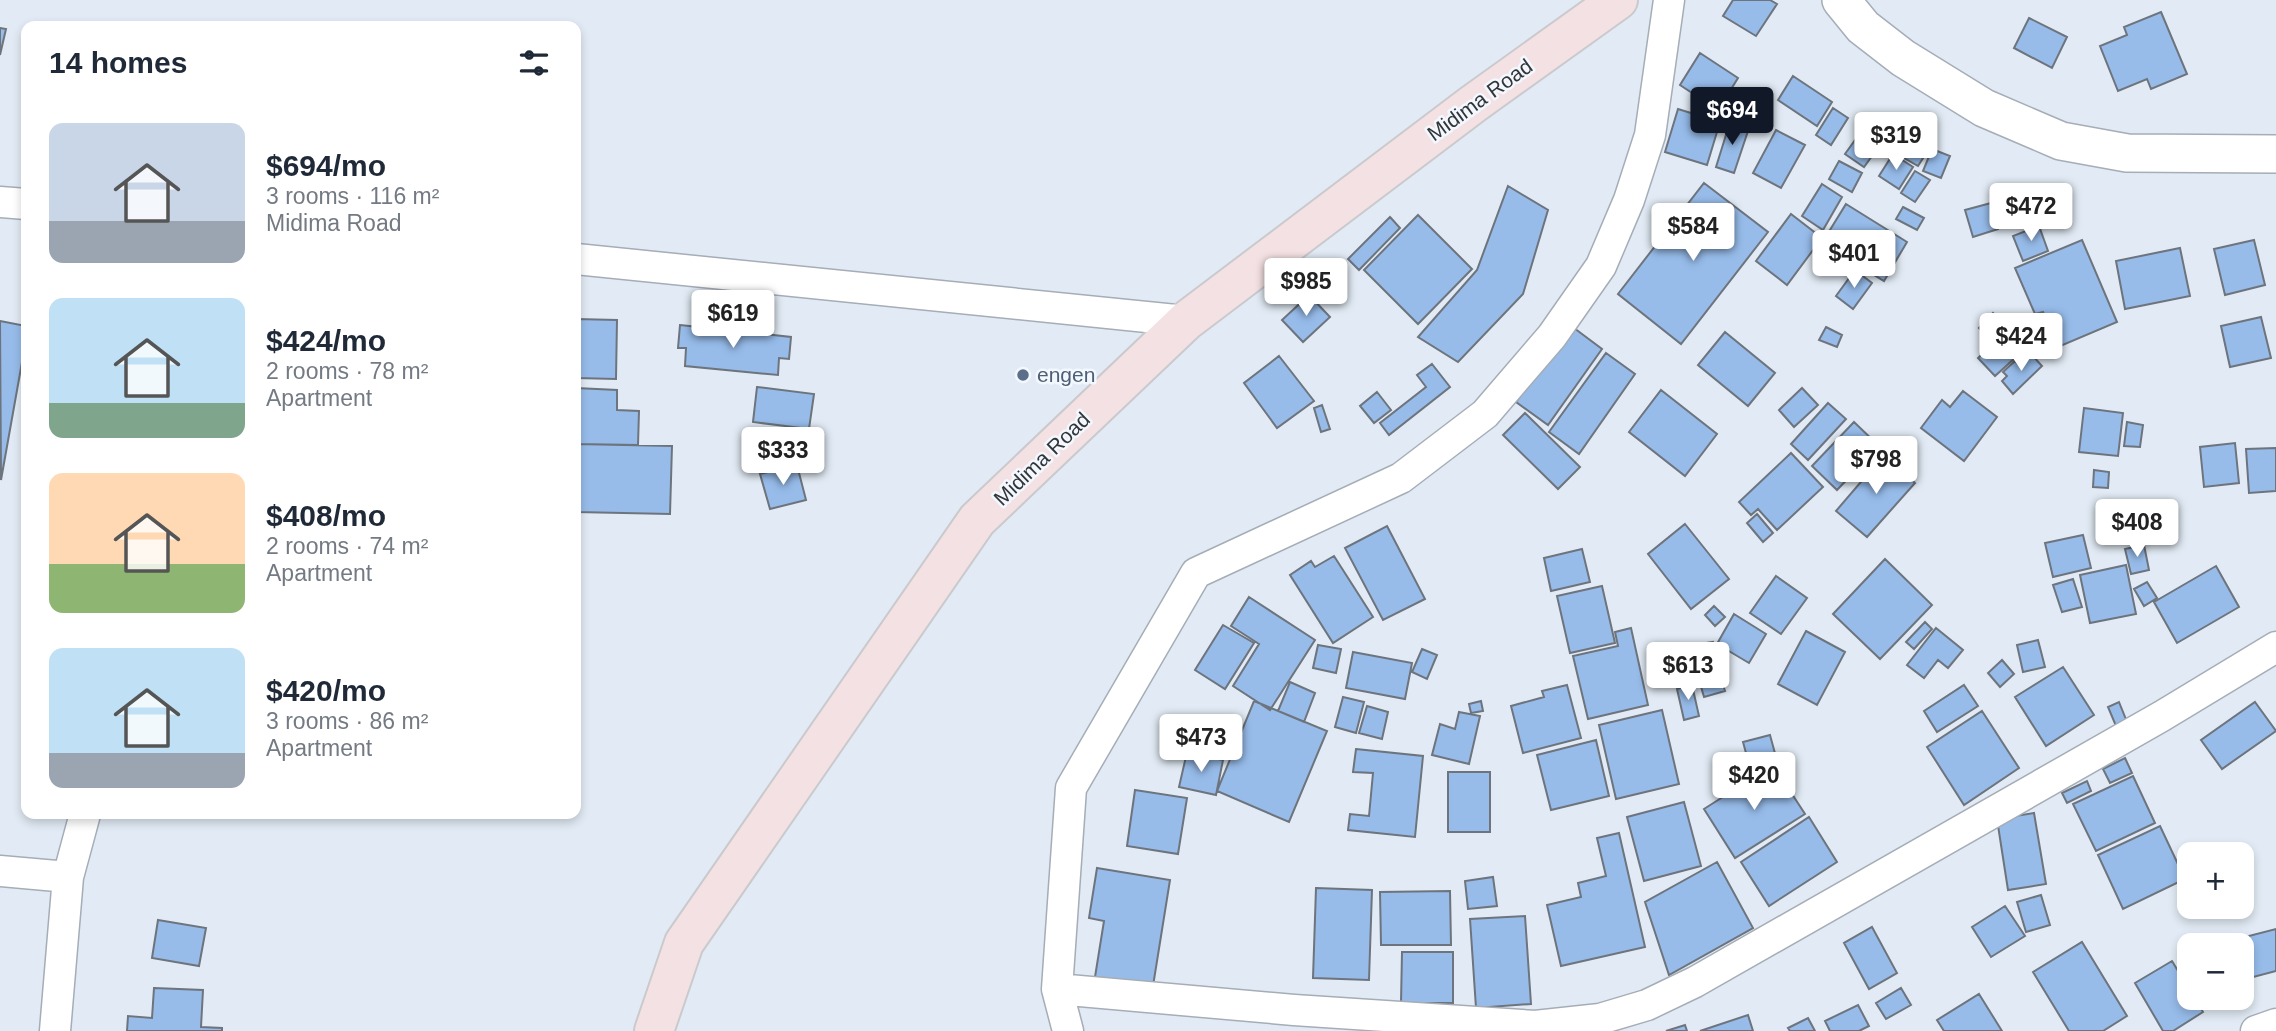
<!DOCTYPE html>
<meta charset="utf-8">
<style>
:root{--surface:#fff;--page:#f2f2f3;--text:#1f2937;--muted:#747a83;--accent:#111827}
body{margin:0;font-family:Arial,sans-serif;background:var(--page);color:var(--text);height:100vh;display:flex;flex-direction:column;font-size:26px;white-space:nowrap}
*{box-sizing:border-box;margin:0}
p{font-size:23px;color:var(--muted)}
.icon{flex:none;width:38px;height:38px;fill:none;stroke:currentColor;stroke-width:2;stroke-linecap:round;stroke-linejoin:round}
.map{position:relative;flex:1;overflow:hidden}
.sheet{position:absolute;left:21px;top:21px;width:560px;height:798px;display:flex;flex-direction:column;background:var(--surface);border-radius:14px;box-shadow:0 4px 10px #0003}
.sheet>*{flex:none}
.tools{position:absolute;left:2177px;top:842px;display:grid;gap:14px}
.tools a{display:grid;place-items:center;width:77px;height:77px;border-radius:14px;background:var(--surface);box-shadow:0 4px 10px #0003;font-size:35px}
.price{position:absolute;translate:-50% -60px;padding:0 16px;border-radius:7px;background:#fff;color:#222;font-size:23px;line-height:46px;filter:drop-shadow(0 2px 4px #0008)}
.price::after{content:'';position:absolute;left:50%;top:42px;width:21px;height:16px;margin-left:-10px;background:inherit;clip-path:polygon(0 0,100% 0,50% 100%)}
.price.current{background:var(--accent);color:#fff}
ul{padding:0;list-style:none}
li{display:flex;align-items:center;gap:21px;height:175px;padding:0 28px}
li span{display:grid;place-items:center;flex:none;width:196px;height:140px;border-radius:14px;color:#555}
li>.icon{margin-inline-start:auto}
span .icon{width:84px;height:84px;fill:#fffc;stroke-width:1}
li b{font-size:30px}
h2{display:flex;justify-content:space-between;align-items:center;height:84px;padding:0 28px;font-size:30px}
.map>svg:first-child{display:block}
.building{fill:#97bcea;stroke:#6d747d;stroke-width:2}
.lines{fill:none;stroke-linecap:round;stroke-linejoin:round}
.minor-casing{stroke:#a5adb6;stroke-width:33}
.tertiary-casing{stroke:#a5adb6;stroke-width:40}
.primary-casing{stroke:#cacacc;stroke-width:42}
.minor{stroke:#fff;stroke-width:30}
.tertiary{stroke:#fff;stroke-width:37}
.primary{stroke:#f4e1e3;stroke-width:38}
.service-dot{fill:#5c6f8a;stroke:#f3f8fe;stroke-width:2.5}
.labels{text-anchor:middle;stroke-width:5;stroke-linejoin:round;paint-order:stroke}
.street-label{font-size:21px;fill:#323539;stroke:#f3f8fe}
.service-label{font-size:21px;fill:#4e5e75;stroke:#f3f8fe;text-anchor:start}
</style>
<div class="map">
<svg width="2276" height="1031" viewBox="0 0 2276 1031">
<rect width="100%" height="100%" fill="#e2ebf5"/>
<path class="building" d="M1733 0H1770L1777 4 1756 36 1723 16Z
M2161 12 2187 74 2151 89 2147 79 2118 91 2100 46 2127 35 2124 27Z
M2029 18 2067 37 2052 68 2014 48Z
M0 28 6 29 0 55Z
M1700 53 1738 78 1718 110 1680 85Z
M1793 76 1832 102 1817 126 1778 100Z
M1833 108 1848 118 1831 145 1816 135Z
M1678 109 1720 122 1707 165 1665 152Z
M1730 122 1749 128 1734 173 1716 167Z
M1776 130 1805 145 1781 188 1753 173Z
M1858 136 1877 149 1864 167 1845 154Z
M1904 142 1925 155 1918 166 1897 154Z
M1932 149 1950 156 1941 178 1923 171Z
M1893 154 1913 167 1899 189 1879 176Z
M1839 161 1862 173 1852 192 1829 179Z
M1915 171 1930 180 1915 202 1901 193Z
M1704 183 1768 232 1681 344 1618 294Z
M1822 184 1842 197 1823 230 1802 216Z
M1508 186 1548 210 1523 294 1458 362 1418 337 1477 270Z
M1991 203 1998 229 1973 237 1965 210Z
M1846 204 1907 242 1884 281 1822 243Z
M1903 207 1924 218 1917 230 1896 219Z
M1791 214 1822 238 1787 285 1756 261Z
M1418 215 1472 269 1418 324 1364 270Z
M1390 217 1400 228 1359 270 1348 259Z
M2039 226 2048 251 2023 261 2013 236Z
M2082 240 2117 322 2058 347 2043 312 2035 314 2015 268Z
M2254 240 2265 285 2225 295 2214 249Z
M2180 248 2190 296 2125 309 2116 261Z
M1855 270 1872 283 1853 309 1836 296Z
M1309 295 1330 317 1303 342 1282 320Z
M1993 313 2006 326 1992 341 1979 328Z
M2261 317 2271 358 2230 367 2221 326Z
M576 319 617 320 616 379 576 378Z
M0 321 26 326 24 351 1 480Z
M680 325 791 337 789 359 779 358 778 375 685 366 686 348H678Z
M1570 325 1602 349 1548 425 1516 402Z
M1826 327 1842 335 1837 347 1819 340Z
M2009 329 2026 348 1995 376 1978 358Z
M1725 332 1775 373 1748 406 1698 365Z
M1606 353 1635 374 1579 454 1549 432Z
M2031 354 2042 366 2013 394 2002 381 2007 376 2003 372 2015 361 2019 365Z
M1279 356 1314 401 1277 428 1244 383Z
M1432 364 1450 387 1389 435 1380 423 1426 387 1417 375Z
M757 387 814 394 809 429 753 422Z
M576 388 617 390V410L639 411 638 445 576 444Z
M1802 388 1818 405 1794 427 1779 410Z
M1661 390 1717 434 1685 476 1629 432Z
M1963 391 1997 417 1964 461 1921 428 1942 400 1950 407Z
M1377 392 1391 410 1374 423 1360 406Z
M1828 403 1846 419 1808 460 1791 444Z
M1322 405 1330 429 1321 432 1314 408Z
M2084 408 2123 413 2118 456 2079 452Z
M1525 413 1580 467 1558 489 1503 435Z
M1854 422 1879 446 1837 490 1812 466Z
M2127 422 2143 425 2140 447 2124 446Z
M2235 443 2239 483 2204 487 2200 447Z
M576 444 672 446 670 514 576 512Z
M2276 448V491L2249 493 2246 449Z
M1791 453 1823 487 1777 530 1758 509 1751 515 1739 502Z
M1884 455 1915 483 1867 537 1836 511Z
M797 465 806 500 770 509 760 474Z
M2094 470 2109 472 2108 488 2093 487Z
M2157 507 2164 537 2136 544 2129 513Z
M1757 514 1773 533 1763 542 1747 523Z
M1685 524 1729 579 1691 609 1648 554Z
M1387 526 1425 599 1383 620 1345 548Z
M2083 535 2091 568 2053 577 2045 543Z
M2144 545 2149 570 2131 574 2125 549Z
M1582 549 1590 582 1551 591 1544 558Z
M1334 556 1373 617 1333 643 1290 575 1311 561 1315 567Z
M1885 559 1932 605 1880 659 1833 614Z
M2126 565 2136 614 2090 623 2080 575Z
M2216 566 2239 607 2177 643 2154 602Z
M1776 576 1807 598 1781 634 1750 613Z
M2073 579 2082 607 2062 612 2053 585Z
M2147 582 2157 598 2144 606 2134 589Z
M1602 586 1615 643 1570 653 1557 596Z
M1249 597 1315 640 1270 710 1233 686 1259 644 1231 626Z
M1714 606 1725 617 1715 626 1705 615Z
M1734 614 1766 634 1749 663 1717 644Z
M1925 622 1932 629 1914 649 1906 642Z
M1223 625 1254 643 1225 689 1195 670Z
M1631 628 1648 705 1588 719 1573 656 1618 646 1615 632Z
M1936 628 1963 650 1948 668 1938 660 1924 678 1907 665Z
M1806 631 1845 652 1817 705 1778 684Z
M2038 640 2045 667 2023 672 2017 645Z
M1713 642 1719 676 1675 683 1668 649Z
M1318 645 1341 649 1336 673 1313 668Z
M1422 649 1437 655 1427 679 1412 672Z
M1353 652 1412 663 1405 699 1346 688Z
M2002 660 2014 674 2000 687 1988 673Z
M2063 667 2094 715 2046 746 2015 697Z
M1721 678 1725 691 1704 697 1700 683Z
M1290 682 1315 693 1304 722 1278 711Z
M1567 685 1581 738 1523 753 1511 706 1544 697 1542 691Z
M1692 685 1699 716 1684 720 1677 689Z
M1964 685 1978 706 1937 732 1924 711Z
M1343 697 1364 702 1356 733 1335 727Z
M1254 701 1327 731 1289 822 1217 791Z
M1481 701 1483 711 1471 713 1469 704Z
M2119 702 2127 722 2116 726 2108 707Z
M2255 702 2276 731 2222 769 2201 740Z
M1367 706 1388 712 1382 739 1359 733Z
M1662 710 1679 784 1616 799 1599 725Z
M1982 711 2019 768 1964 805 1927 747Z
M1459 712 1480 716 1469 764 1432 755 1440 724 1455 729Z
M1770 735 1776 757 1749 764 1743 742Z
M1596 740 1609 796 1551 810 1537 755Z
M1356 749 1423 756 1415 837 1348 830 1350 814 1369 816 1373 773 1353 772Z
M1187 752 1223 760 1216 795 1179 787Z
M2125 758 2132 773 2110 783 2103 769Z
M1773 765 1805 814 1735 858 1704 809Z
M1448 772H1490V832H1448Z
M2133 776 2155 823 2096 851 2073 804Z
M2087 781 2091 791 2067 803 2062 793Z
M1135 790 1187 798 1178 854 1127 846Z
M1684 802 1701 866 1644 881 1627 817Z
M2034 813 2046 884 2008 890 1997 819Z
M1809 817 1837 862 1769 906 1741 862Z
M2160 826 2185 879 2123 909 2098 855Z
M1619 833 1645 947 1561 966 1547 905 1581 897 1578 883 1606 876 1597 838Z
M1717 862 1753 928 1669 975 1645 902Z
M1097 868 1170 880 1153 986 1095 977 1104 921 1089 918Z
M1493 877 1497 906 1468 909 1465 881Z
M1316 888 1372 890 1369 980 1313 978Z
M1450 891 1451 945H1381L1380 892Z
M2041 895 2050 925 2026 932 2017 902Z
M2005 906 2025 936 1991 957 1972 927Z
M1525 916 1531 1004 1476 1008 1470 919Z
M158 920 206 928 199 966 152 958Z
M1872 927 1897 973 1869 989 1844 943Z
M2276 929V971L2242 980V945L2218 944Z
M2082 942 2127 1016 2103 1031H2069L2033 972Z
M1402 952H1453V1003H1401Z
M2172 961 2189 989V998H2194L2203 1012 2173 1031H2163L2135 983Z
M154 988 203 990 201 1027 222 1028V1031H127L128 1016 152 1018Z
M1901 988 1911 1005 1886 1019 1876 1003Z
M1979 994 2002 1031H1944L1937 1020Z
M1858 1005 1869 1026 1859 1031H1830L1825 1021Z
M1748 1015 1753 1031H1700Z
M1808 1018 1815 1031H1790L1788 1028Z
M1685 1025 1687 1031H1666Z"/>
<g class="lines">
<g class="minor-casing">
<path id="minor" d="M0 202 26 204
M576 259 1186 321
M0 871 68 877 85 814
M1057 989 1294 1010 1535 1026 1600 1019 1647 1005 1695 982 2162 716 2276 647
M55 1031 68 877
M1068 1031 1057 989 1071 788 1196 573 1401 478 1485 414 1552 336 1601 266 1629 200 1650 135 1669 0
M2256 1031 2276 1024"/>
</g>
<g class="tertiary-casing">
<path id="tertiary" d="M1841 0 1863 27 1903 58 1984 108 2061 141 2127 153 2276 154"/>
</g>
<g class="primary-casing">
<path id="primary" d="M654 1031 684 943 977 520 1186 321 1473 104 1618 0"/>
</g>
<use href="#minor" class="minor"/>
<use href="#tertiary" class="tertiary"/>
<use href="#primary" class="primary"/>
</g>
<circle class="service-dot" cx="1023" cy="375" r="7"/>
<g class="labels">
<g class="street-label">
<text transform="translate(1480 100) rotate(-36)" y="7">Midima Road</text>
<text transform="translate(1042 459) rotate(-44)" y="7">Midima Road</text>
</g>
<g class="service-label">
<text x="1037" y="382">engen</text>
</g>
</g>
</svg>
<div class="tools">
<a>+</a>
<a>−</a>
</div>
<b class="price current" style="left:1732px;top:147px">$694</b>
<b class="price" style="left:1896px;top:172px">$319</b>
<b class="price" style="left:2031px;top:243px">$472</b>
<b class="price" style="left:1693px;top:263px">$584</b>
<b class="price" style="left:1854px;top:290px">$401</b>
<b class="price" style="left:1306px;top:318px">$985</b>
<b class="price" style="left:733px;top:350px">$619</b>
<b class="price" style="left:2021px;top:373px">$424</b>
<b class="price" style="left:783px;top:487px">$333</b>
<b class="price" style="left:1876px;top:496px">$798</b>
<b class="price" style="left:2137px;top:559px">$408</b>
<b class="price" style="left:1688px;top:702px">$613</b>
<b class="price" style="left:1201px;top:774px">$473</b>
<b class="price" style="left:1754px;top:812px">$420</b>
<section class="sheet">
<h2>14 homes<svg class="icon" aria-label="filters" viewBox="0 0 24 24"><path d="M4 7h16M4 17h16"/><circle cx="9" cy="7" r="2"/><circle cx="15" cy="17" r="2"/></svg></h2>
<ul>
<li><span style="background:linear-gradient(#c9d6e8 70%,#9aa5b1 0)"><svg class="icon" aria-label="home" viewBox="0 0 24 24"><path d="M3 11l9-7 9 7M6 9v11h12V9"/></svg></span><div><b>$694/mo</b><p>3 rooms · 116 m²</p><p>Midima Road</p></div></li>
<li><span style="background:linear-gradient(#bfe0f5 75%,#7fa58c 0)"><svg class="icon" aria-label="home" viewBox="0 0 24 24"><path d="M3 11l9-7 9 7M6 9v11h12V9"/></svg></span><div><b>$424/mo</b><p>2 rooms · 78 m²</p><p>Apartment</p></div></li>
<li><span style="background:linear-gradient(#ffd9b3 65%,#8fb573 0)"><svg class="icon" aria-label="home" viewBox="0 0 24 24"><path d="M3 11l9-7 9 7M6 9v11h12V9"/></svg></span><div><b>$408/mo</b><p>2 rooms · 74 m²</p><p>Apartment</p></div></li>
<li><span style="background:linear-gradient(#bfe0f5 75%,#9aa5b1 0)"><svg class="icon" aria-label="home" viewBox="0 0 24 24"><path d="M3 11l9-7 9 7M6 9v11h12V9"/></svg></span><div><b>$420/mo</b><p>3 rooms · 86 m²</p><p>Apartment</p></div></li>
</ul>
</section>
</div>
